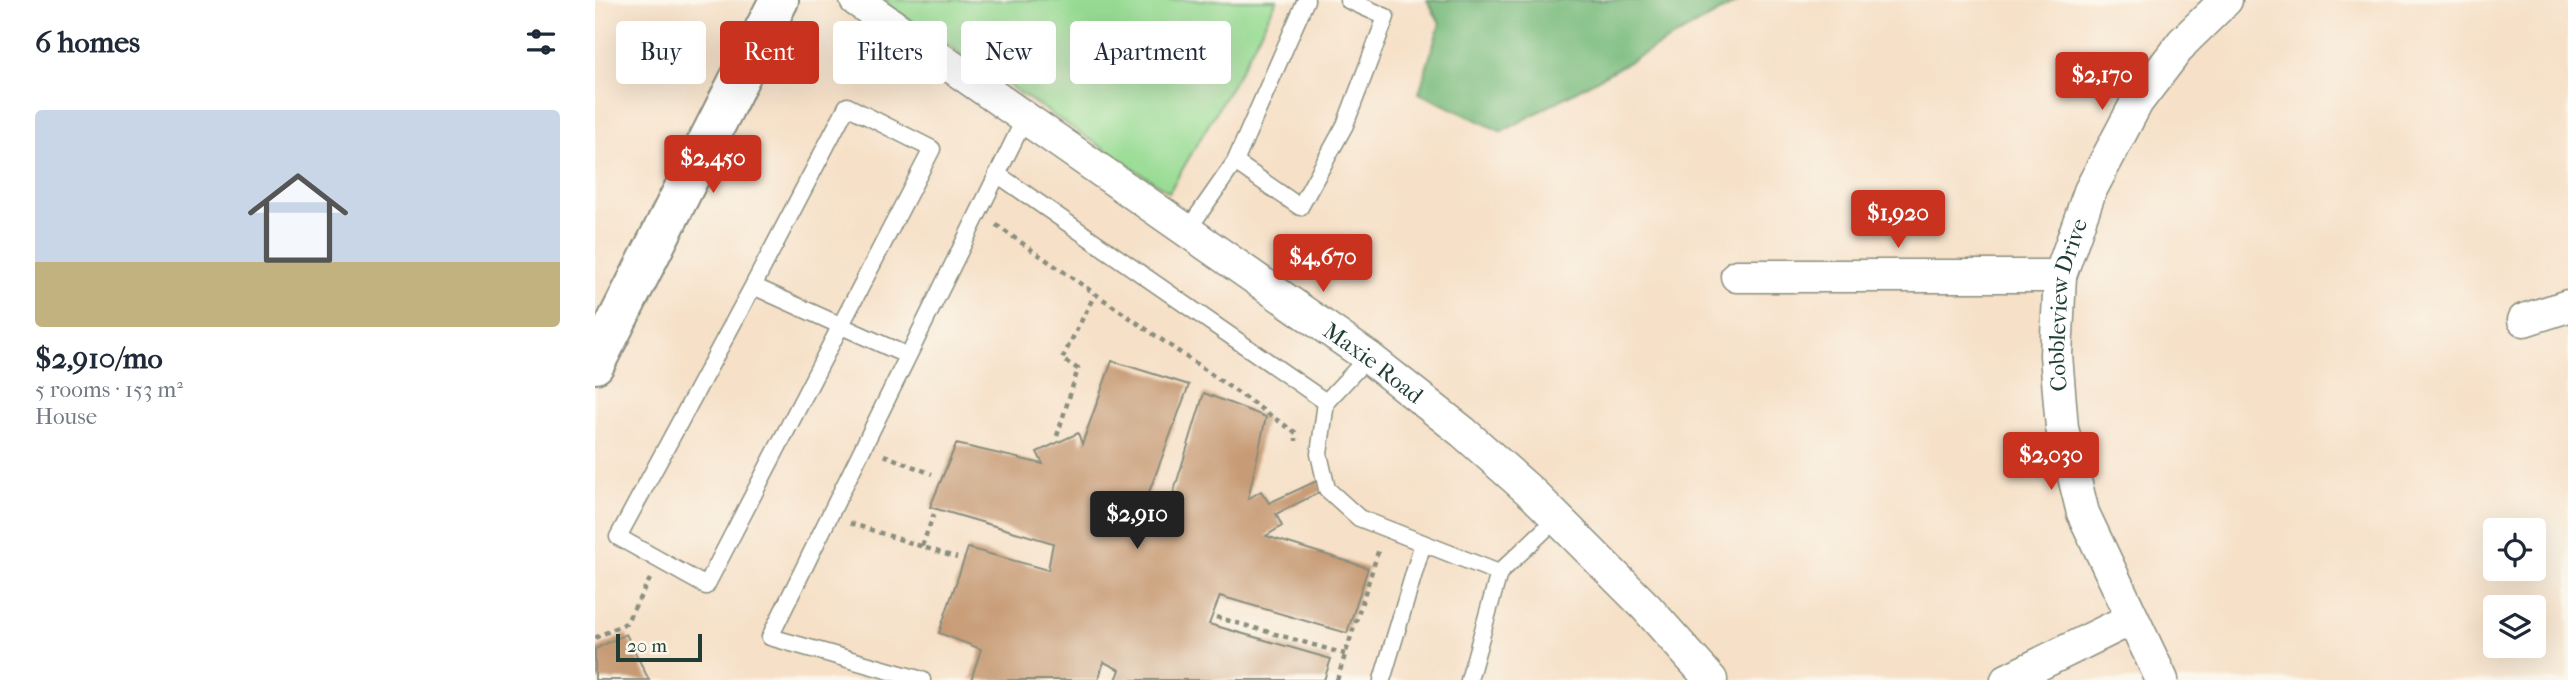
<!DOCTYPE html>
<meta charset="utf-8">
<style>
:root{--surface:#fff;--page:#f2f2f3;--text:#1f2937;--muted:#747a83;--line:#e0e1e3;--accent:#c8321e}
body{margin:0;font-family:"IM FELL French Canon",serif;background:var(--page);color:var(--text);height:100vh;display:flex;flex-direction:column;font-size:26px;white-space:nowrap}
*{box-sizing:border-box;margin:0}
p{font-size:23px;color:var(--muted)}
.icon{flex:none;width:38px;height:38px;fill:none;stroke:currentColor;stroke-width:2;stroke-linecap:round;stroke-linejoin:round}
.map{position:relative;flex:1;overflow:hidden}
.side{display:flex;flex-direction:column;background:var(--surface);width:595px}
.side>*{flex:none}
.banner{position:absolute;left:21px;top:21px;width:665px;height:63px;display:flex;gap:14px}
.controls{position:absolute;left:1888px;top:518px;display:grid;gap:14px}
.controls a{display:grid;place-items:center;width:63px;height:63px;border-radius:7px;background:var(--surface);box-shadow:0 7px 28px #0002;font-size:35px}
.scale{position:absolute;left:21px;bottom:18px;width:86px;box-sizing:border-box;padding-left:7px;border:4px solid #1f3d34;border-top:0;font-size:19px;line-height:24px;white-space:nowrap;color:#1f3d34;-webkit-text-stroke:5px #fbf7ec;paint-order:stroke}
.price{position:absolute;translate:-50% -60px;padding:0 16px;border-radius:7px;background:var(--accent);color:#fff;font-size:23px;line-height:46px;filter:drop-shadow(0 2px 4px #0008)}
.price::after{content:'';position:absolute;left:50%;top:42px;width:21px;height:16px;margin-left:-10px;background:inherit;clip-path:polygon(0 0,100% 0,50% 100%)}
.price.current{background:#222;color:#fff}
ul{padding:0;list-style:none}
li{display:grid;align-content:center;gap:14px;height:371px;padding:0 35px}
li+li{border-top:2px solid var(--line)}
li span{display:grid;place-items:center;height:217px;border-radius:7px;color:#555}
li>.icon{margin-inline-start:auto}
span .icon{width:126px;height:126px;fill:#fffc;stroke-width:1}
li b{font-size:30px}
h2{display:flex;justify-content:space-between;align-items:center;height:84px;padding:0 35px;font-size:30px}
.tag{padding:0 24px;border-radius:7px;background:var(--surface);box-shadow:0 7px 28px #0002;font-size:24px;line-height:63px}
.tag.current{background:var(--accent);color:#fff}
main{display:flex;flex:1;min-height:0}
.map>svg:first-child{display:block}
.green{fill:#97db93;stroke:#5b8c64;stroke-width:2}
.forest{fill:#79bb7d;stroke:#4c7c58;stroke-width:2}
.building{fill:#c79b76}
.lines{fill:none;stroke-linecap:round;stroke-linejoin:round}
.service-casing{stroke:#8a8e7e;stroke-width:19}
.minor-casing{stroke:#8a8e7e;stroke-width:35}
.tertiary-casing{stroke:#8a8e7e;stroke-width:42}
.path{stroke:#8a8e7e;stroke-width:4.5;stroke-dasharray:5 5;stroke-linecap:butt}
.service{stroke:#fff;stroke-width:16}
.minor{stroke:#fff;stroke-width:32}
.tertiary{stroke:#fff;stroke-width:38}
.labels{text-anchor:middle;stroke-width:5;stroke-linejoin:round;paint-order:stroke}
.street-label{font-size:23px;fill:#1f3d34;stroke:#fbf7ec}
</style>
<main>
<section class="side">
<h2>6 homes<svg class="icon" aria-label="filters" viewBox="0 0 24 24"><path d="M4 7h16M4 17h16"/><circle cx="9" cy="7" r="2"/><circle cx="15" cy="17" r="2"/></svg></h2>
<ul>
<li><span style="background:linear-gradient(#c9d6e8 70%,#c2b280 0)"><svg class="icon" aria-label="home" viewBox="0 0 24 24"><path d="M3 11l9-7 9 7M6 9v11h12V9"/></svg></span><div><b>$2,910/mo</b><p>5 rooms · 153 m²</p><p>House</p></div></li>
</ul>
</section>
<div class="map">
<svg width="1973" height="680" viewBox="0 0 1973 680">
<rect width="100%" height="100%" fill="#fbf7ec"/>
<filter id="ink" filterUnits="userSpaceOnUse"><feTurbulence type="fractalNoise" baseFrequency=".0143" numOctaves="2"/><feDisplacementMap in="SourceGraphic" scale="14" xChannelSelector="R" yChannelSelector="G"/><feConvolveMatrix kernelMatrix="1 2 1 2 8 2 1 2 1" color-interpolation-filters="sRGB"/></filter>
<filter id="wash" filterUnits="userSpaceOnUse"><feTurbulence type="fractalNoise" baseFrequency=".00686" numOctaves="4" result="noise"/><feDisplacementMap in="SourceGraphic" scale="28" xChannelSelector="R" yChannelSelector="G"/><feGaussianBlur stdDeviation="1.57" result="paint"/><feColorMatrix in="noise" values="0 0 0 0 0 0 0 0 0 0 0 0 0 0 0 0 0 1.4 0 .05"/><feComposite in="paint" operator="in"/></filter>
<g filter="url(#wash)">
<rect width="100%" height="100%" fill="#f6e0c7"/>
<path class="green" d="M285 0H682L645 71 574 192Z"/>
<path class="forest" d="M832 0H1146L907 132 824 93 845 23Z"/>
<g id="blocks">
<path class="building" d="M517 361 594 385 553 495 575 504 609 393 671 417 653 499 666 491 674 503 724 480 727 491 681 514 687 526 671 536 773 568 752 633 625 596 614 624 736 659 729 680H521L525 670 509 662 503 680H376L386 649 344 633 373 548 453 570 458 543 335 507 361 444 448 464 442 452 483 433 487 444Z
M31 634 54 680H0V649Z"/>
</g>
</g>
<g filter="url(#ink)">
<use href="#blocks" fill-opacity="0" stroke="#8a8e7e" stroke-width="2"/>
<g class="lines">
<g class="service-casing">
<path id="service" d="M640 162 705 207 750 125 791 17 753 0
M402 174 731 402 724 454 732 489 764 518 828 543 787 680
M592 231 640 162 711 0
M158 286 23 537 111 586 337 149 252 106 158 286 313 356
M731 402 773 357
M828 543 904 573
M327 680 175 637 430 118
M874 680 904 573 962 518"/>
</g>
<g class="minor-casing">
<g id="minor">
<path id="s1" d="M261 0 773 357 868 432 939 495 1051 607 1116 680"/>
<path d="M1142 276H1465"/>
<path d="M1929 320 1973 306"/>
<path d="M1412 680 1536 619"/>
<path id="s2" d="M1567 680 1488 513 1467 428 1461 355 1465 276 1495 191 1542 102 1588 42 1631 0"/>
</g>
</g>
<g class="tertiary-casing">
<path id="tertiary" d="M0 364 184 0"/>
</g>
<path class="path" d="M401 225 701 433V441
M462 436 483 369 467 359 500 294
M289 455 337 474
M255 523 362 558
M327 546 339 514
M621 617 750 654
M0 638 31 623 55 579
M742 680 784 549"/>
<use href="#service" class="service"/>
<use href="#minor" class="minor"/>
<use href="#tertiary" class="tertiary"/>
</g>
</g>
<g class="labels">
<g class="street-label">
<text dy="8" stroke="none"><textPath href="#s2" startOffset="397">Cobbleview Drive</textPath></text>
<text dy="8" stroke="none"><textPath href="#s1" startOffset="632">Maxie Road</textPath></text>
</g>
</g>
</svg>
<div class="controls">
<a><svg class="icon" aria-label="locate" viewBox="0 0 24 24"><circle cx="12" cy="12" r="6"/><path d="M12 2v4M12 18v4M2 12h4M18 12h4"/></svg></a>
<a><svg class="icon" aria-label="layers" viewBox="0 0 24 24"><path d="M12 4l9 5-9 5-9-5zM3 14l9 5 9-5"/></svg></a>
</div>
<div class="scale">20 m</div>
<b class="price" style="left:1507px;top:112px">$2,170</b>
<b class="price" style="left:118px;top:195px">$2,450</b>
<b class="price" style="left:1303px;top:250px">$1,920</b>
<b class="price" style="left:728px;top:294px">$4,670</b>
<b class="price" style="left:1456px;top:492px">$2,030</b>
<b class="price current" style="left:542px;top:551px">$2,910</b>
<div class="banner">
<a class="tag">Buy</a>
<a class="tag current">Rent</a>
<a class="tag">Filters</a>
<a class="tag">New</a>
<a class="tag">Apartment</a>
</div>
</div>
</main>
